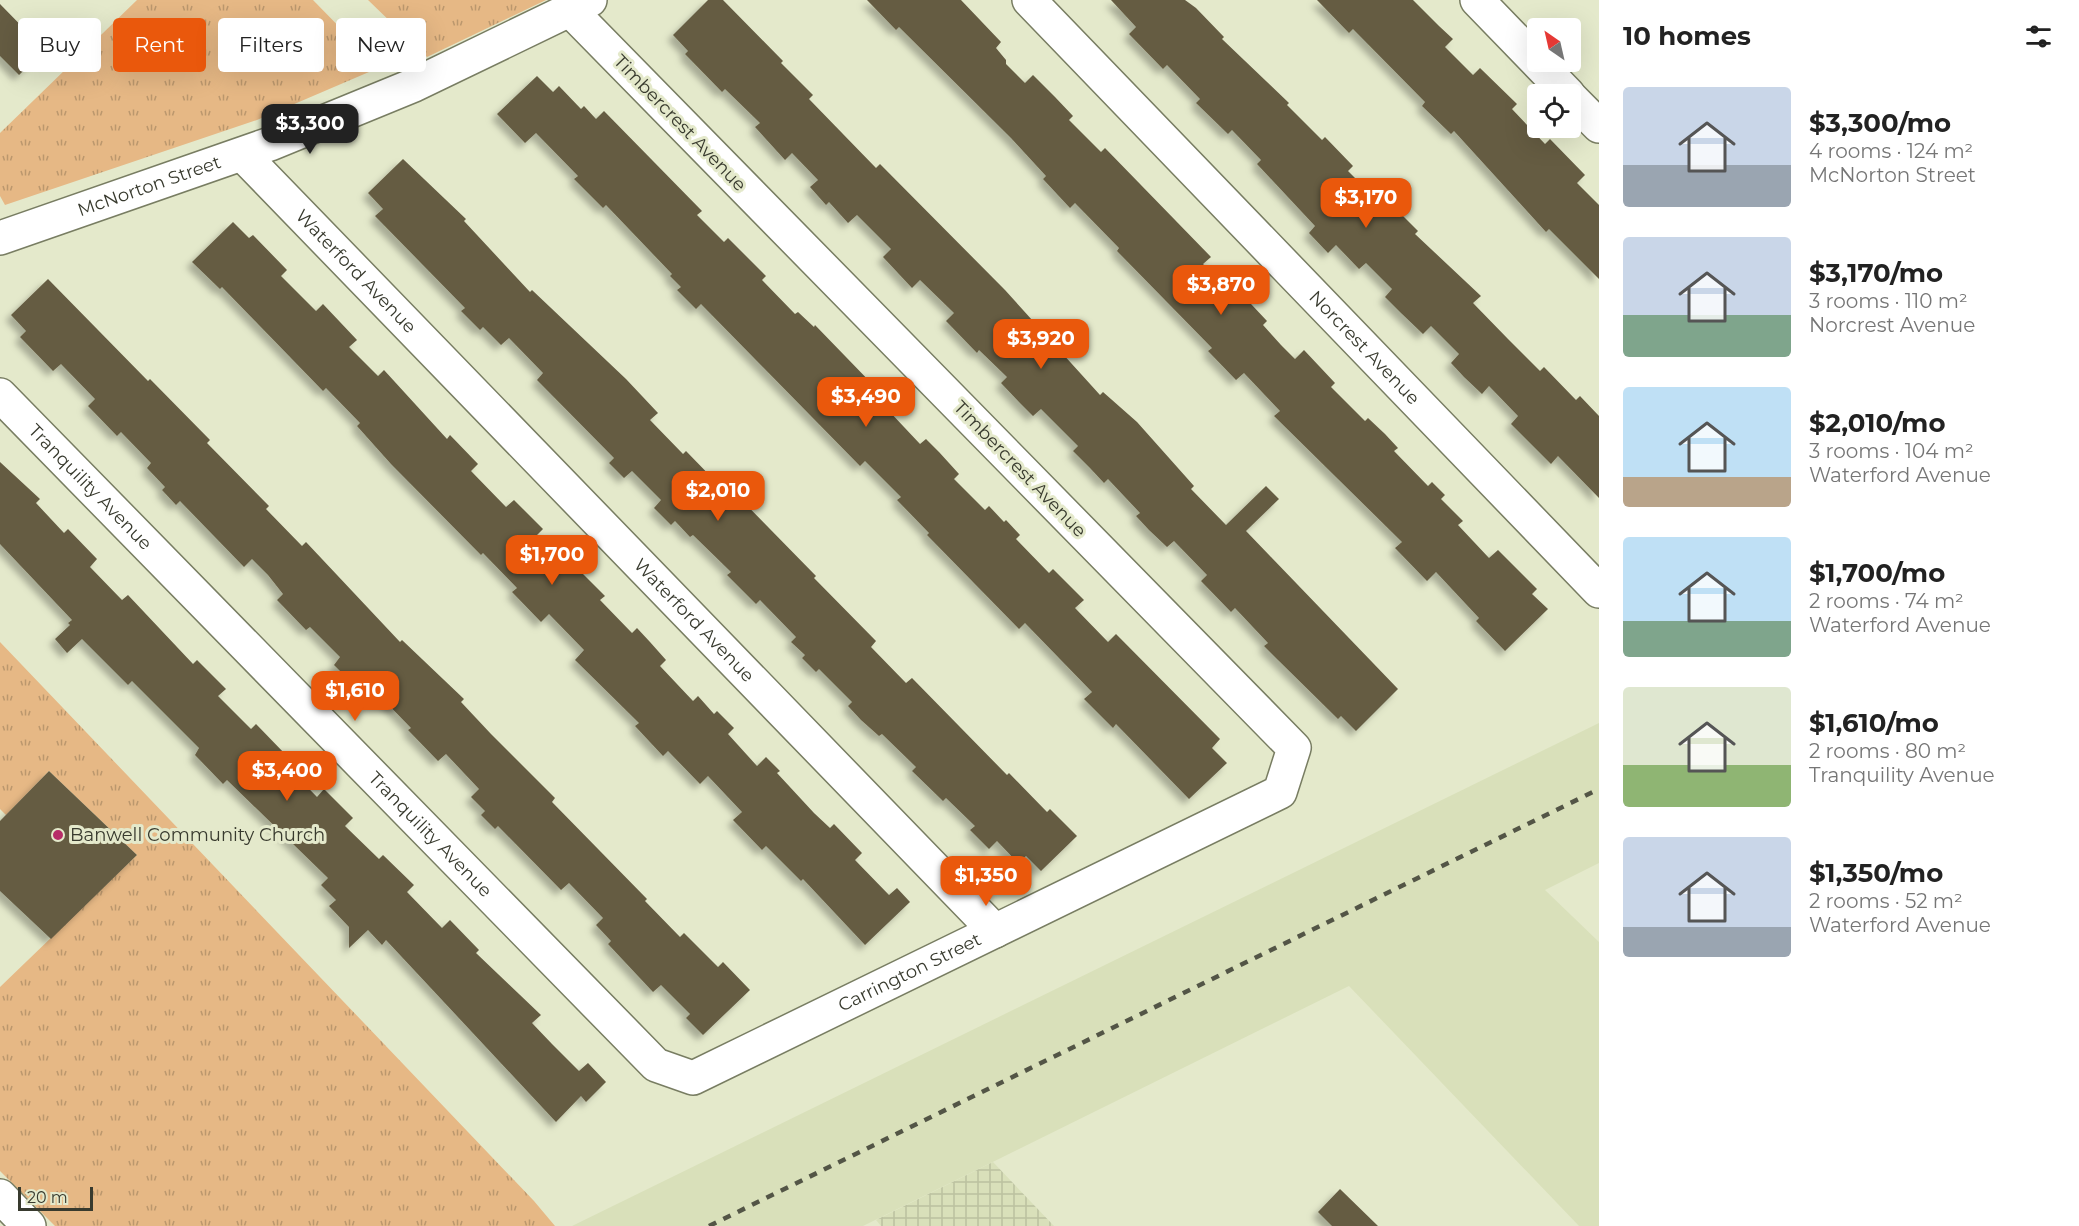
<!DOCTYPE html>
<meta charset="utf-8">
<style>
:root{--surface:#fff;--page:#f6f6f6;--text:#222;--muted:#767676;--accent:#ea580c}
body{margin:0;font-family:Montserrat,sans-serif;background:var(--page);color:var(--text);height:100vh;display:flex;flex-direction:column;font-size:22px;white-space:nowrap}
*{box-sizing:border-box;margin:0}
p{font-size:20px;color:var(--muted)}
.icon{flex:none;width:33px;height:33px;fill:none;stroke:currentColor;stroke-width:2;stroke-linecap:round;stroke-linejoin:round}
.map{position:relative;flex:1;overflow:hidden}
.details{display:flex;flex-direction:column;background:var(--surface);width:480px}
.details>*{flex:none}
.guide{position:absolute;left:18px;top:18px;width:570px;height:54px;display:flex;gap:12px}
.needle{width:39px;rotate:326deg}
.controls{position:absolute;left:1527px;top:18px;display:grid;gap:12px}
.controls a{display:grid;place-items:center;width:54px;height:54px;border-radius:6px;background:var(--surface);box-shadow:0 6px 24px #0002;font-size:30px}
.scale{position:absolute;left:18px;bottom:15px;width:75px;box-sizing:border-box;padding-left:6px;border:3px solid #383a2e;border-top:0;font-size:16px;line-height:21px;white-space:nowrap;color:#383a2e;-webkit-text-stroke:4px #e4e9cb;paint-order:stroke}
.price{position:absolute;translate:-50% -51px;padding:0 14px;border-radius:12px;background:var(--accent);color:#fff;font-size:20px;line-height:39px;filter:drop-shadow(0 2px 3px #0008)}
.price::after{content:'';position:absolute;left:50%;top:36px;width:18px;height:14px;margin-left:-9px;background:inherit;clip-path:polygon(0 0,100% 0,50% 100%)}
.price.active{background:#222;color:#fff}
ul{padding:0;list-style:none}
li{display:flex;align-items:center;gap:18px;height:150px;padding:0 24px}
li span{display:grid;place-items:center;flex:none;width:168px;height:120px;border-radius:6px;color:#555}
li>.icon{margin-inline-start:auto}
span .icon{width:72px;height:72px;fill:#fffc;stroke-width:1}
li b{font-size:26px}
h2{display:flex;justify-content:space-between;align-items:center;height:72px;padding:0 24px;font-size:26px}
.chip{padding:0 21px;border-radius:6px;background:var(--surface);box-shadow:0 6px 24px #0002;font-size:21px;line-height:54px}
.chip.active{background:var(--accent);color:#fff}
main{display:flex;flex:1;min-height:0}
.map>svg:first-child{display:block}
.built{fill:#d9e0ba}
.industrial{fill:url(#industrial-grid)}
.grass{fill:url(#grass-tufts)}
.building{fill:#655c43;filter:url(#shadow)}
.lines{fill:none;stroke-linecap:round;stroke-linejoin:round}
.minor-casing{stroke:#787d62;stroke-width:36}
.major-casing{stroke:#787d62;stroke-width:36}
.minor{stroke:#fff;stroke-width:33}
.major{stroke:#fff;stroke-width:33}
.rail{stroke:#535546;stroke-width:4.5;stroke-dasharray:8 8;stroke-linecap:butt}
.poi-dot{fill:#b72c68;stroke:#e4e9cb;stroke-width:2}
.labels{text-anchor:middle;stroke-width:6;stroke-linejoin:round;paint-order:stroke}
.street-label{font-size:18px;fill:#383a2e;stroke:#e4e9cb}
.poi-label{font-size:18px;fill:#383a2e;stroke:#e4e9cb;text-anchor:start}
</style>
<main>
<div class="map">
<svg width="1599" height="1226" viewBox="0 0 1599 1226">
<defs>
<pattern id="industrial-grid" width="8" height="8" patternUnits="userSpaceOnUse" patternTransform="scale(1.5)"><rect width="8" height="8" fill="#d9e0ba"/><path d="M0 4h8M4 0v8" fill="none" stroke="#bbc1a0"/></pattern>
<pattern id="grass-tufts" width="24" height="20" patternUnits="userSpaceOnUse" patternTransform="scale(1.5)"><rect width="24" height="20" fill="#e6b885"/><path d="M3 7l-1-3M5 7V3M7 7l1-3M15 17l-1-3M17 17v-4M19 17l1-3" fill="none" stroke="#bb976d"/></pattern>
<filter id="shadow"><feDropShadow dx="-5.5" dy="5.5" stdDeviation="3" flood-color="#0004"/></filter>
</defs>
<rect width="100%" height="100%" fill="#e4e9cb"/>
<path class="built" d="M1599 723V863L1545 890 1599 942V1226H1579L1349 986 863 1226H572Z"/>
<path class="industrial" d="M993 1162 1054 1226H881L876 1220Z"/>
<path class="grass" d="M137 0H313L356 44 369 72 257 120 5 205 0 196V133Z
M368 0H546L427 57Z
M0 642 534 1201 555 1226H55L0 1171V987L137 855 49 771 6 815 0 809Z"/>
<path class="building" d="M708 0H723L783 61 781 63 813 95 809 99 876 168 880 164 1005 290 1100 395 1103 392 1137 422 1194 486 1191 489 1226 525 1266 486 1279 499 1246 531 1398 689 1356 731 1341 716 1338 719 1278 660 1264 646 1268 643 1235 608 1231 612 1201 581 1207 575 1174 541 1167 547 1149 530 1136 516 1140 513 1108 479 1104 483 1090 468 1073 451 1078 446 1041 409 1033 416 1019 402 1001 383 1007 377 979 350 977 353 946 321 954 313 920 280 912 288 883 257 891 249 857 215 848 223 829 202 826 205 810 187 818 180 792 153 785 160 755 127 760 123 725 89 722 92 685 54 688 51 673 35Z
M867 0H961L1001 42 996 48 1006 60V64L1025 83 1033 75 1055 97 1073 116 1069 120 1101 152 1105 148 1211 257 1203 264 1233 295 1241 287 1255 301 1251 304 1267 321 1263 325 1281 345 1295 359 1304 350 1335 383 1331 387 1365 421 1368 418 1385 434 1398 448 1394 451 1428 486 1432 482 1445 495 1441 499 1463 521 1458 525 1489 558 1498 550 1537 589 1532 594 1548 609 1505 651 1476 621 1479 618 1436 572 1427 581 1395 548 1402 542 1274 416 1280 411 1244 373 1236 380 1208 351 1212 348 1117 251 1119 248 1075 203 1070 208 1043 179 1046 176 1011 138 899 27 896 30Z
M1111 0H1185L1196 8 1224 37 1222 39 1289 103 1287 105 1322 140 1325 137 1353 166 1348 171 1384 207 1389 202 1418 231 1415 234 1481 296 1473 303 1508 339 1540 371 1544 367 1576 400 1580 396 1599 416V498L1558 456 1551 464 1511 424 1518 416 1489 386 1482 394 1464 377 1451 363 1459 354 1431 326 1423 334 1401 313 1385 297 1392 289 1366 263 1359 269 1336 245 1328 253 1309 233 1315 226 1257 164 1261 160 1232 130 1228 134 1196 103 1200 99 1167 65 1163 69 1129 34 1136 27Z
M1317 0H1413L1439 26 1453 39 1445 47 1473 75 1480 68 1517 104 1512 109 1545 144 1550 139 1585 175 1577 183 1599 205V279L1549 229 1546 232 1454 131 1451 134 1422 106 1425 102 1353 29 1349 33Z
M0 4 45 50 19 75 0 56Z
M537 76 553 92 559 86 581 109 584 106 596 119 604 111 702 211 697 215 724 242 728 238 766 276 762 280 795 314 798 312 814 327 815 325 876 388 892 405 888 410 920 444 926 439 939 452 959 474 954 479 985 510 989 506 1004 522 1006 520 1020 535 1016 539 1049 573 1053 569 1084 600 1075 608 1108 642 1116 634 1220 739 1212 748 1227 763 1189 799 1116 724 1113 728 1084 699 1092 692 1025 623 1019 629 927 535 929 533 897 500 901 497 865 461 860 466 701 304 696 309 677 290 681 287 670 276 672 274 606 205 603 208 574 179 578 176 536 133 525 143 497 114Z
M403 159 466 219 464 221 530 292 532 290 626 379 658 413 650 420 683 454 686 451 720 486 724 482 816 576 814 578 876 641 871 647 906 683 912 678 1007 775 1009 773 1047 812 1050 809 1077 836 1041 871 1026 856 1018 863 997 841 989 849 970 830 975 826 946 798 943 801 912 771 916 767 882 734 879 736 861 720 848 706 852 702 819 669 816 672 802 658 805 655 791 642 796 637 760 600 756 604 727 575 731 572 693 535 690 537 675 521 671 525 654 508 661 500 632 471 624 478 609 463 614 458 537 380 543 373 509 338 501 345 483 327 480 330 461 311 465 308 375 216 383 209 368 193Z
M233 222 249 238 253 235 287 270 281 276 316 311 323 304 357 340 349 347 378 376 384 370 447 439 450 435 478 464 471 471 506 507 514 500 543 529 536 536 569 568 573 564 605 596 600 600 632 633 637 628 650 642 666 660 660 666 693 701 698 696 714 714 717 711 734 728 728 734 757 766 766 757 780 771 777 773 814 813 830 828 834 824 862 853 855 860 889 895 897 888 910 902 865 945 803 879 801 881 766 846 762 850 733 820 742 812 708 776 700 784 668 751 663 756 635 726 639 723 575 660 584 650 549 614 541 622 512 592 517 588 483 553 481 555 391 464 357 426 360 423 326 388 323 391 222 287 220 289 192 262Z
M48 279 148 381 150 379 210 440 207 443 269 506 266 509 302 546 306 542 400 642 402 640 464 699 461 702 491 734 555 798 552 802 647 899 645 901 680 937 684 933 718 967 723 962 750 990 703 1035 686 1018 690 1014 661 985 653 992 608 944 611 941 596 925 603 918 569 883 561 890 498 826 495 829 481 815 485 811 471 797 479 789 446 754 438 761 408 730 411 728 375 691 370 695 354 679 351 682 334 665 340 657 310 627 306 630 277 600 283 594 268 575 252 559 244 567 180 501 176 505 162 490 165 487 147 468 151 463 121 432 117 436 88 406 95 399 61 364 53 371 20 337 26 331 11 315Z
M0 462 40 499 36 503 64 533 68 529 97 559 90 567 122 600 128 595 193 664 197 660 226 689 218 696 251 729 256 724 287 756 282 761 317 797 324 789 353 818 345 826 379 859 383 855 414 885 407 892 442 928 450 920 479 950 476 953 541 1015 532 1023 552 1044 579 1071 588 1063 606 1082 586 1102 581 1096 556 1122 386 940 382 945 368 930 349 948V927L329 906 336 900 321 885 328 878 227 780 223 784 195 755 199 748 132 681 128 685 82 639 67 653 55 639 70 625 68 623 72 620 0 544Z
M49 771 137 855 51 939 0 891V821Z
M1340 1189 1378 1226H1332L1318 1212Z"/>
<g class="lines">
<g class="minor-casing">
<g id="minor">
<path id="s1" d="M1029 0 1599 591"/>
<path d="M1477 0 1568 94"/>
<path d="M1570 97 1599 126"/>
<path id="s2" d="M243 155 995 931"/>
<path id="s3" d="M0 238 270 144 414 85 590 0"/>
<path id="s4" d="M0 395 656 1065 693 1078 1280 792 1294 748 570 10"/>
</g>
</g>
<g class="major-casing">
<path id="major" d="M0 1196 29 1226"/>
</g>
<use href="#minor" class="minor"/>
<use href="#major" class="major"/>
<path class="rail" d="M709 1226 1599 789"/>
</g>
<circle class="poi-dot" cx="58" cy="835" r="6"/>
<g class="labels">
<g class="street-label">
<text transform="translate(680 123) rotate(46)" y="6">Timbercrest Avenue</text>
<text dy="6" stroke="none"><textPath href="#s3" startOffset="158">McNorton Street</textPath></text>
<text dy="6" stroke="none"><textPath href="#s2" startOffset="162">Waterford Avenue</textPath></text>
<text dy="6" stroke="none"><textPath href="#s1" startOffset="483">Norcrest Avenue</textPath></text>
<text transform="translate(1020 469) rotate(46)" y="6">Timbercrest Avenue</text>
<text dy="6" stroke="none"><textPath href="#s4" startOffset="129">Tranquility Avenue</textPath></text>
<text dy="6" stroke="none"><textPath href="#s2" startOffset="648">Waterford Avenue</textPath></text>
<text dy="6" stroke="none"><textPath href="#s4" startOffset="615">Tranquility Avenue</textPath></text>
<text dy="6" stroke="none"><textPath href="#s4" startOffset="1218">Carrington Street</textPath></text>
</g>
<g class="poi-label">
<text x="70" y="841">Banwell Community Church</text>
</g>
</g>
</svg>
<div class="controls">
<a><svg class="needle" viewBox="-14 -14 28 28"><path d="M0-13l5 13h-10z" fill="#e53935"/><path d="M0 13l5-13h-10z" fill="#767676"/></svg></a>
<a><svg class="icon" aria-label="locate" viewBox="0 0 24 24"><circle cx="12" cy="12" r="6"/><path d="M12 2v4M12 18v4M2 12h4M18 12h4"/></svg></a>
</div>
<div class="scale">20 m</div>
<b class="price active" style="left:310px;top:155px">$3,300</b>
<b class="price" style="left:1366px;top:229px">$3,170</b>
<b class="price" style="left:1221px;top:316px">$3,870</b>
<b class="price" style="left:1041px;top:370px">$3,920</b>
<b class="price" style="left:866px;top:428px">$3,490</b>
<b class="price" style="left:718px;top:522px">$2,010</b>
<b class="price" style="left:552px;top:586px">$1,700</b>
<b class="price" style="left:355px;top:722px">$1,610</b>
<b class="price" style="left:287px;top:802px">$3,400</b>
<b class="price" style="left:986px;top:907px">$1,350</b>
<div class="guide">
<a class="chip">Buy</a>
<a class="chip active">Rent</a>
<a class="chip">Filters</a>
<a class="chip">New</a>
</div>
</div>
<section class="details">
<h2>10 homes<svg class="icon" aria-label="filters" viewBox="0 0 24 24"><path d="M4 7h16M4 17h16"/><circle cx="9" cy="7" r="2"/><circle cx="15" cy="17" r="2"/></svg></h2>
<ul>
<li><span style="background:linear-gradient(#c9d6e8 65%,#9aa5b1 0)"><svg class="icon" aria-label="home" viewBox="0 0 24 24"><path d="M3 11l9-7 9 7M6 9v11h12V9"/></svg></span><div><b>$3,300/mo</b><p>4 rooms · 124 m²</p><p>McNorton Street</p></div></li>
<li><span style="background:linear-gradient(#c9d6e8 65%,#7fa58c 0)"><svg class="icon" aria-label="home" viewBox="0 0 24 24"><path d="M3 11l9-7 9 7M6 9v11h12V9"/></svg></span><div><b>$3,170/mo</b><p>3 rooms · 110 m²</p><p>Norcrest Avenue</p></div></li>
<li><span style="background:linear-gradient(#bfe0f5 75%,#b9a48a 0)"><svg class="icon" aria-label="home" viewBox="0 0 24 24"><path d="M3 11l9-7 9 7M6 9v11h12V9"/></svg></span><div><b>$2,010/mo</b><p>3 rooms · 104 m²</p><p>Waterford Avenue</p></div></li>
<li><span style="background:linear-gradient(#bfe0f5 70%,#7fa58c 0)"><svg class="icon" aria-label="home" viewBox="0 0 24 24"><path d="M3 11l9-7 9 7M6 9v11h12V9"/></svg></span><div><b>$1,700/mo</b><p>2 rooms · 74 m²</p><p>Waterford Avenue</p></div></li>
<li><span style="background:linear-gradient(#dfe7d0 65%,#8fb573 0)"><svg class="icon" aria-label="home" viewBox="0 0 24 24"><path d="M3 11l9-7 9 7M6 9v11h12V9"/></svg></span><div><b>$1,610/mo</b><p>2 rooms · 80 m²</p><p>Tranquility Avenue</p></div></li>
<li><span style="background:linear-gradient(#c9d6e8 75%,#9aa5b1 0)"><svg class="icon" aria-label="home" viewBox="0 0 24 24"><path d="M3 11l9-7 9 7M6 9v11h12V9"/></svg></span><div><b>$1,350/mo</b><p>2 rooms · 52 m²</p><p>Waterford Avenue</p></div></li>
</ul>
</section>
</main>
